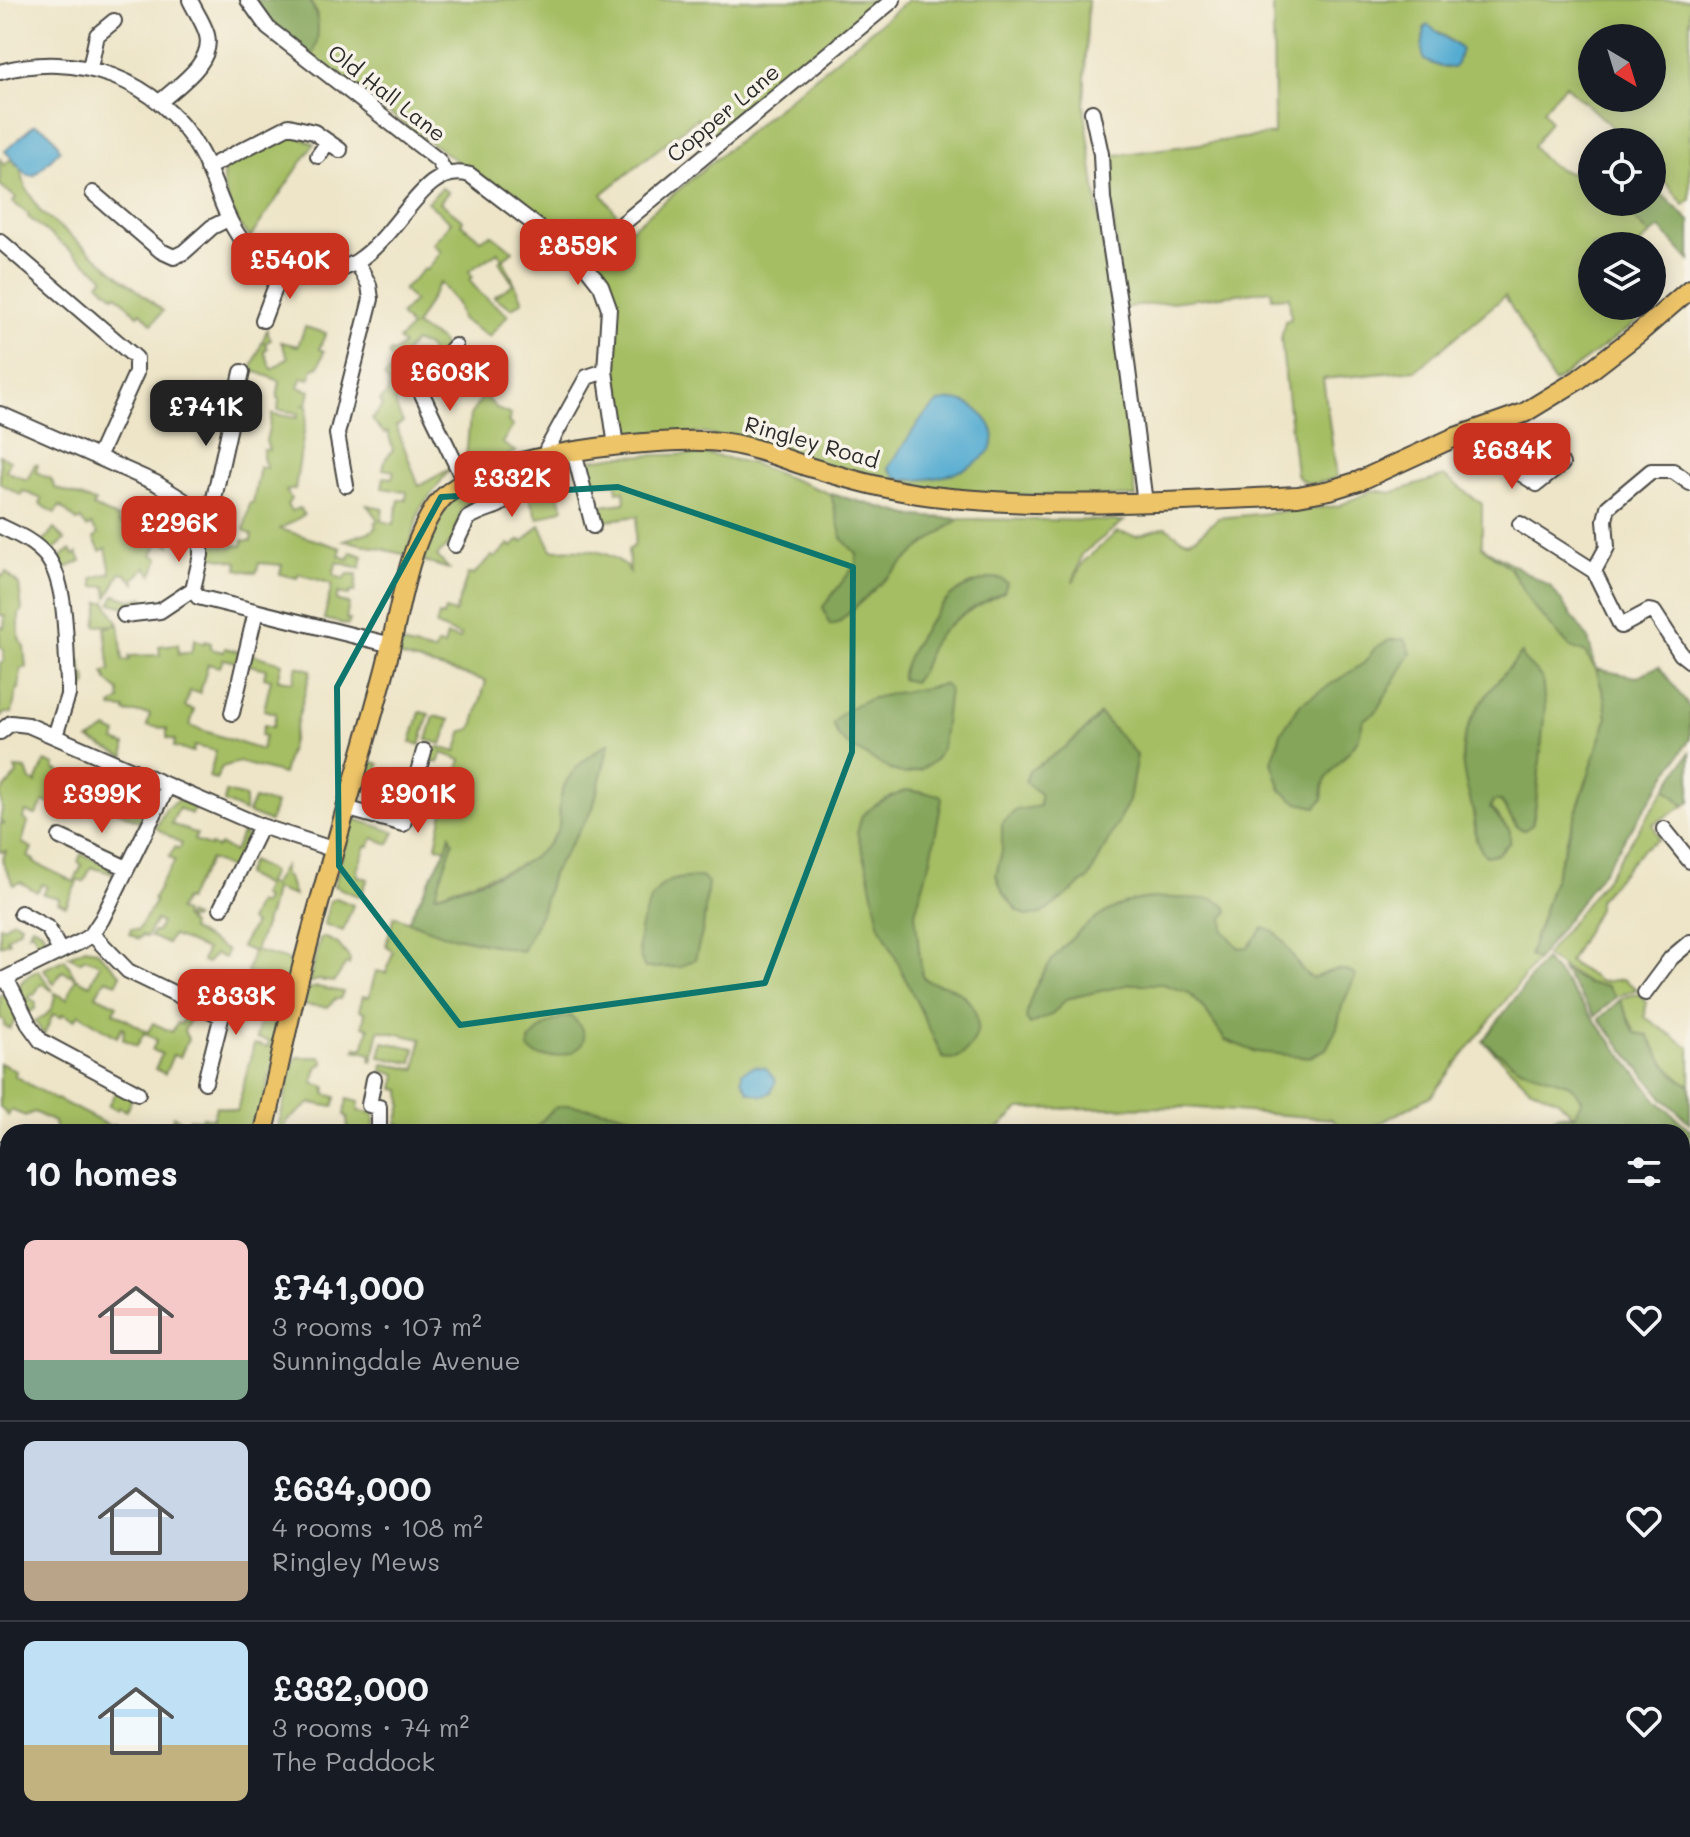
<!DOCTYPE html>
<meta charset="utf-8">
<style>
:root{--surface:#171b24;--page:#242831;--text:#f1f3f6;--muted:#9ea1a6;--line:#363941;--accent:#c8321e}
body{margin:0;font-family:Mali,sans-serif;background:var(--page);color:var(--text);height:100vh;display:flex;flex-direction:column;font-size:30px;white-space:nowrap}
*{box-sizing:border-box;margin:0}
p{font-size:26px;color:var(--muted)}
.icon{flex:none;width:44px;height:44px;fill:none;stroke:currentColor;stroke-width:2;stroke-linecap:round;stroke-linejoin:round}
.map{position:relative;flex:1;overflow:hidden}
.sheet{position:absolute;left:0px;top:1124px;width:1690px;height:714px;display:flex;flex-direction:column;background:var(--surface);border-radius:24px 24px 0 0;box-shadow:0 4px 20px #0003}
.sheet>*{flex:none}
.needle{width:52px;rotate:142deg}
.tools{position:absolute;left:1578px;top:24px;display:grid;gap:16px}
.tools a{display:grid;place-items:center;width:88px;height:88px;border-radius:50%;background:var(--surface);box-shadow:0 4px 20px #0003;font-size:40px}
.price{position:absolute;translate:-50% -68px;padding:0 18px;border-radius:16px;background:var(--accent);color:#fff;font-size:26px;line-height:52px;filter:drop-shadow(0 2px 4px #0008)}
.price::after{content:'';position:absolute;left:50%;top:48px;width:24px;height:18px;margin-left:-12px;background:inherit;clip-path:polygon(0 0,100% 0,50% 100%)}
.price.active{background:#222;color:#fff}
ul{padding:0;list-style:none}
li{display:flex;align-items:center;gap:24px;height:200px;padding:0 24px}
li+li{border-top:2px solid var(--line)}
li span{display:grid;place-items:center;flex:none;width:224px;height:160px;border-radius:12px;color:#555}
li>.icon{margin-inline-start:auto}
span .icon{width:96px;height:96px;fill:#fffc;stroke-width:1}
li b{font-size:34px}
h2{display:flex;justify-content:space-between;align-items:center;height:96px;padding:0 24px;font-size:34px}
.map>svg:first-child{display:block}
.green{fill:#a5be64;stroke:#687448;stroke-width:2;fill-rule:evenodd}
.forest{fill:#84a55a;stroke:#586842;stroke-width:2}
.water{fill:#54acd1;stroke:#406c7e;stroke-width:2}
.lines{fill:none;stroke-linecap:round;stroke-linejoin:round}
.minor-casing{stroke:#484743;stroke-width:18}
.major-casing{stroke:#484743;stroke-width:22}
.minor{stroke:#fff;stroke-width:14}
.major{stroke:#eec469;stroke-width:18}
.marked{fill:none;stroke:#0f766e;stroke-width:6;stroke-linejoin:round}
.labels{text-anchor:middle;stroke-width:7;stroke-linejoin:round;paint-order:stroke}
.street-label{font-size:22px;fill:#2b2b2b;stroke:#f7f3e8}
</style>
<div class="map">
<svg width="1690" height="1837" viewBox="0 0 1690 1837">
<rect width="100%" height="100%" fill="#f7f3e8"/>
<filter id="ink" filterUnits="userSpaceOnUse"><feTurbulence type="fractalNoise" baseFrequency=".0125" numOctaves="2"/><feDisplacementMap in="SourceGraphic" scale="16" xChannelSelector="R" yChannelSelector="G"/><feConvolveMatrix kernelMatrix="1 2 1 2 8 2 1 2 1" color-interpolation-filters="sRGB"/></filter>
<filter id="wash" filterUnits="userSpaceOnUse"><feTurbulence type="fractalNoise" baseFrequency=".006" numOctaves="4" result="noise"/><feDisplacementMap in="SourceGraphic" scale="32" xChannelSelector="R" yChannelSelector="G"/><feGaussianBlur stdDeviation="1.8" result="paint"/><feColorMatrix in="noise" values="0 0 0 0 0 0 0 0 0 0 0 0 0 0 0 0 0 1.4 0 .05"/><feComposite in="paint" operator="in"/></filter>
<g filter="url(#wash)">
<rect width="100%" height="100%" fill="#eee5c8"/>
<path class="green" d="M309 0H881L713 140 697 118 602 194 621 220 583 251 312 58 317 13Z
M908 0H1088L1084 104 1136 497 961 494 863 479 705 433 622 436C619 413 614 390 613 367 611 317 632 304 591 262Z
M1273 0H1690V200L1684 205 1652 165V142H1629L1565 85 1543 110 1550 121 1533 147 1549 164 1570 174 1575 168 1592 181V202H1617L1650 235 1638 246H1592V306H1652V302L1657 307 1554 383 1505 296 1416 370 1323 379 1337 477C1322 482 1306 490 1296 474L1281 339 1285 321 1291 319 1289 297 1272 298 1271 290 1122 308 1108 156 1274 134ZM1425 27 1441 33 1461 49 1447 68 1432 64 1422 49ZM1592 38H1652V98H1592Z
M294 134 314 144 250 238C237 224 214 182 227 166L286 135Z
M0 159 4 165 11 159 21 169 25 186 40 211 163 311 152 324 141 312 138 315 116 294 114 296 99 283 104 277 28 217 29 215 13 202 16 198 0 185Z
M442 188 448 192 440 202 463 220 461 224 481 240 491 234 513 251 503 259 523 301 512 308 494 297 513 284 499 261 502 258 498 252 469 271 472 277 469 280 481 294 508 315 489 337 461 319 457 304 440 282 415 326 440 340 445 350 424 372 432 361 429 347 414 342 406 351 401 371 421 384V400L413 405 411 400 414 394 402 387C393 402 395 407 403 422L396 426 419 486 450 469 420 509 407 555 344 540 372 531 376 527 375 522 378 520 367 505 383 508 381 521 394 524 399 500H406L407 492 382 488 384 477 392 478 394 471 383 469 386 458 393 450 388 432 384 433 372 420 383 405 380 401 388 392 389 383 384 377 397 365 388 355 391 352 394 353 403 345 398 340 411 328 400 315 414 301 403 290 424 269 427 270 441 252 433 244 451 222 427 202Z
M305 327 326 333 319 349 324 351 319 366 313 368 310 379 302 377 298 387 310 391 307 404 304 405 308 406 295 489 286 491 291 499 287 505 291 511 300 508 304 515 280 529 341 548 339 556 349 559 351 552 363 556 360 568 337 562 334 571 335 576 344 579 348 574H357L355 592H350L349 595 338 593 336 600 349 604 346 619 350 620 348 625 324 619 332 584 299 574 297 578 280 574 282 565 259 563 256 573 237 569 238 562 210 556 213 544 234 547 235 545 242 546 243 540 251 541 252 535 244 530 250 503H253L260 467 267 468 263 458V450H269L266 441 272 414 297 418 298 413 278 410 279 399 277 398 280 381 251 370 267 330 271 340 265 343 268 348 264 351 272 369 288 358 281 342 298 346Z
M484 395 497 409 511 415 508 422 513 426 502 443 516 452 469 470 465 469 470 415Z
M706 454 750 463 831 494 913 516 959 519 1124 521 1082 554 1073 582 1083 562 1117 532 1137 536 1166 527 1181 538 1189 540 1197 537 1218 518 1338 506 1374 490 1391 493 1444 476 1482 504V546L1510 568 1532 605 1570 647 1584 652 1596 669 1605 700 1607 719 1529 955 1537 960 1432 1095 1364 1132H1337L1339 1127 1333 1119 1184 1107 1019 1109 994 1132H404L405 1125 397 1124 402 1105 401 1090 394 1089 397 1074 382 1071 383 1064 416 1069 421 1039 379 1030 372 1062 370 1061 371 1054 355 1050 356 1047 363 1049 369 1028 363 1026 365 1012 359 1010 363 996 369 997 376 971 386 973 393 952 386 945 394 916 442 934 522 951 541 913 552 874 593 808 609 744 560 802 559 829 540 855 516 867 434 895 453 842 446 849 436 846 447 792H450L461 760 442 753 438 763 429 760 432 750 440 747 456 752 463 731 471 729 474 723 486 681 399 656 402 644 434 652 437 645 444 646 447 636 460 639 461 636 436 626 439 615 443 616 445 610 455 613 468 574 473 575 492 556 495 558 509 544 512 547 520 540 523 542 540 525 552 550C580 549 612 547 630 572L628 550 634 546 638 516 595 522 591 507 625 503 624 491 617 492 616 483 604 484 586 480 584 461 618 456ZM1463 743 1538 758 1536 804 1532 825 1517 827 1500 801H1493L1490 807 1510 831V841H1476C1475 808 1464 777 1463 743Z
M0 455 10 461 6 471 27 480 35 464 38 465 36 472 51 479 55 488 95 502 93 507 118 518 119 523 138 532 144 520 158 526 163 524 170 545 159 541 152 555 159 558 152 575 146 567 134 579 135 583 126 574 120 573 108 597 106 586 94 587 93 578 111 573 106 548 100 551 94 539 98 534 91 525 87 528 81 519 77 521 60 506 55 513 40 504 42 499 23 491 21 495 0 483Z
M546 468 564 508 538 519 519 475Z
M500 479 501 494 491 505 475 506 467 503 462 508 453 540 437 556 449 569 422 561C435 518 451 487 500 479Z
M54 529 65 540 52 551 43 542Z
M70 550 74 555 77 553 81 561 62 570 59 558Z
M6 572 19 585 22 611 19 614V638L24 647 26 668H21L19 689H17L12 713H5L0 717V663L4 661V649L0 647V627L4 628 5 616 0 615V575L3 576Z
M115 595 130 600 143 597 151 605 130 608 111 603Z
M100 602H106L118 622 114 625 96 626Z
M119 624 123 661 130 660 129 656 160 655 159 646 178 644 179 654 191 652 195 639 204 644 205 641 211 643 210 649 224 652 225 648 241 652 238 662 223 659 220 667 208 664 200 693 190 691 185 707 194 710 190 726 261 750 265 736 261 735 264 725 273 727 276 713 264 710 271 679 264 677 266 669 249 665 251 654 282 663 278 680 293 682 297 666 311 670 283 774 239 762 222 767 216 779 209 777 216 751 194 746 193 752 174 747 175 740 167 738V729L147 726 150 714C141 712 134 714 125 712V709L112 708 111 706 120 700 119 691 108 682 104 672 110 671 105 628Z
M73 661H81L83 675H86L87 683 77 700 74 698Z
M420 712 429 714 420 745 411 742Z
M434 716 450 720 442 744 427 740Z
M107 729 117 734 115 741 125 745V757L89 740Z
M45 761 55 765 54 769 107 792 105 798 118 804 120 800 145 812 140 822 83 794 77 804 56 794 52 805 44 801 36 815 26 812 23 819 28 822 22 843 32 848 28 857 34 860 33 862 74 882 82 865 78 862 81 854 105 864 113 872 114 874 91 867 84 882 78 880 66 906 58 902 59 898 43 894 47 887 42 884 37 892 20 882 14 885 2 861 6 851 0 852V824H4L0 820 2 810 0 794 17 774 15 768 26 769 30 780 36 783Z
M370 761 379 764 373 787 363 784Z
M1666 788 1684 806 1653 824 1659 839 1643 849 1598 900V909L1569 962 1601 982 1623 979 1637 989 1616 997 1607 986 1589 984 1545 956 1607 877Z
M226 792 245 797V812L224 802Z
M254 799 275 804 270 822 248 813Z
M178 800 195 807 191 814 179 808 171 824 197 834 194 840 210 847 211 845 216 848 220 845 234 852 243 831 248 841 233 870 210 859C202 876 195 883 187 900L184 899 178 910 184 913 183 917 186 918 188 914 194 918 186 920 191 925 190 929 227 951 224 958 215 954 207 963 202 962 206 950 172 935 167 944 150 936 153 932H157L161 923 156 920 146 937 142 935 139 939 129 934 131 929 138 930 155 902 153 899 160 887 159 886 175 861 169 857 175 847 179 849 182 844 156 828 166 808Z
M352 818 395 832 389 844 373 838 369 846H366L357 870 358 876 368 879 360 897 334 886Z
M251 861 272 872 267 883 272 886 284 866V876L288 878 294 896 274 889 270 909 255 951 289 960 288 964 297 966 256 1132H234L229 1125 227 1132H201L188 1121 189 1118 202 1120 203 1117 213 1119 216 1106 237 1111 254 1044 268 1047 269 1041 256 1038 260 1023 256 1021 259 1011H263L267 990 270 991 273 978 247 973 253 951 241 947 254 924 249 921 257 903 262 905 265 899 261 896 266 886 245 875Z
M336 898 353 905 343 931 324 924 330 901Z
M13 920 21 924 19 930 7 938 9 942 0 945V926L4 927Z
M32 926 42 931 47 942 43 950 29 957 25 952 40 944 32 931 28 933Z
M324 937 338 944 350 959 349 965 346 964 334 982 318 980 309 983 320 938Z
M85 948 96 950 121 975 117 983 106 979 96 995 117 1005 114 1012 148 1032 153 1023 172 1032 177 1023 181 1024 184 1017 190 1020 184 1031 188 1039 180 1057 173 1055 165 1074 155 1069 162 1054 152 1050 157 1040 144 1033 137 1046 123 1039 124 1028 122 1027 117 1037 79 1014 75 1020 63 1014 61 1017 53 1014 44 1035 35 1021C50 1015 54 1008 55 993L67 999 76 978 90 985 100 964 85 958 80 962 69 956Z
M65 959 75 977 62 971 54 984 44 969Z
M38 970 53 991 43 984 40 985 34 995 31 994 29 998 36 1002 35 1009 30 1012C16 989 13 984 38 970Z
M317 987 343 992 340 999H335L328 1007 304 1005 308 989Z
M1640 994 1646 1002 1645 1017 1690 1048V1085C1671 1077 1657 1053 1648 1035L1635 1033 1620 1000 1627 996Z
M0 995 8 997 18 1016 10 1029 4 1026V1021L0 1018Z
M1483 1041 1518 1067 1570 1085 1582 1100 1574 1116 1558 1100 1529 1087Z
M383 1042 415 1048 412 1063 380 1057Z
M298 1057H321L324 1063 317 1067 313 1083 326 1087 325 1094 336 1097 334 1107 311 1103 287 1121 283 1132H277L293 1063Z
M0 1063 16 1071 15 1076 56 1100 57 1099 111 1127 113 1125 128 1132H56L54 1122 34 1112 25 1116 11 1110 8 1116 0 1107Z
M117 1089 132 1098 126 1111 119 1107 117 1110 108 1106Z
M347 1099 359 1102 358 1111 374 1113V1132H348L347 1116 344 1115Z
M174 1116 197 1132H166Z
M2 1475 8 1478V1539L0 1553Z
M1682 1502 1690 1504V1574L1682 1571Z
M73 1830H110L113 1831 108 1837H70Z
M162 1830H723L720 1837H163L160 1836Z
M947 1830H982L984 1834H997V1837H951Z"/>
<path class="forest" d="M252 0H309C321 19 320 36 312 58L270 25Z
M1652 185 1690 221V261L1660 228 1650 235 1617 202H1652Z
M831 494 913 516 959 519 917 550 838 623 830 625 823 607 856 564 857 554 842 539Z
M1481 546 1551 587 1588 638 1596 669 1636 677 1659 666 1690 708V739L1607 866 1537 960 1529 956 1607 719 1605 700 1596 669 1584 652 1570 647 1532 605 1510 568Z
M992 578 1002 579 1007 583 1004 592C981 603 948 620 934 641 925 654 925 672 913 682L901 679C903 657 934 611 951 596 962 586 977 582 992 578Z
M1405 639 1411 653 1375 713 1363 720C1361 726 1361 734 1358 739 1348 759 1318 774 1323 799L1316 807 1298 803 1281 790 1272 762 1281 733 1300 704 1364 663 1375 648 1389 640Z
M1522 653 1524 660 1542 678 1545 707 1536 804 1532 825 1524 830 1517 827 1501 801H1493L1490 808 1510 831V842L1498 854 1486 856C1472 840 1478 834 1474 815 1469 792 1458 765 1464 741 1472 706 1499 679 1522 653Z
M944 684 949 689 942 748 934 761 920 770 905 774 891 770 848 745 838 736 833 723C857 691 909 694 944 684Z
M1100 714 1137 755 1129 801 1089 878 1042 914 1027 916 1016 909 1003 893 996 875 1002 851V823L1016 810 1040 806V794L1025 782 1029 771C1055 755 1080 738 1100 714Z
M609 743 593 808 552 874 541 913 522 951 442 934 408 921 446 849 450 835 453 842 435 895C474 882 537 870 557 831 562 823 558 811 560 801 564 772 586 758 609 743Z
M1690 752V802L1684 806 1666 788Z
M906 790 940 795 942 799 931 859 915 913 922 976C928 984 940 983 950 987 977 999 988 1031 965 1052 958 1059 953 1060 943 1058L879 923 868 869 857 833 862 815 880 802Z
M701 877 708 882 703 929 695 959 681 967 645 968C642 962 639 955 639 949 637 930 648 897 663 885 673 877 689 878 701 877Z
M1214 899 1227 907 1228 912 1223 918 1224 931 1239 948 1248 947 1263 928C1289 932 1291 968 1313 978 1329 971 1341 965 1356 975L1342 1006 1337 1028 1326 1049 1310 1057 1256 1052 1225 1040 1204 1009 1189 993 1163 984H1131L1066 999 1053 1014 1030 1025 1026 1019C1031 971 1086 913 1133 901 1157 895 1189 899 1214 899Z
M1544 960 1560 976 1658 1101 1690 1130V1150L1682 1146V1132H1538C1550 1120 1556 1111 1574 1116L1582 1099 1570 1085 1518 1067 1483 1041Z
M1561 969 1588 984 1607 986 1616 997 1595 1016Z
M1620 1000 1635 1033 1648 1035C1657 1053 1671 1077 1690 1085V1123L1664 1099 1599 1019Z
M571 1016C611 1053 545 1063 533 1053 528 1049 529 1047 529 1041 541 1027 552 1019 571 1016Z
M568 1105 612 1111 686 1132H531L554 1108Z
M1682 1196 1690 1202V1361L1682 1358Z"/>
<path class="water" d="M1428 25 1461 49 1457 64 1453 68 1441 67 1424 60 1422 49 1425 27Z
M34 125C47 127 56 138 60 150L34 176 27 175 5 151Z
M954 400C968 402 976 407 985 418 1024 464 919 489 897 477 894 475 890 470 888 468L921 419 939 402Z
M754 1066 766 1068 776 1081 771 1092 764 1096 749 1092 742 1080V1072Z
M1682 1146 1690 1150V1202L1682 1196Z"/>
</g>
<g filter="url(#ink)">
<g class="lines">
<g class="minor-casing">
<path id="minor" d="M248 0 268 28 438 160 446 174
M90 68 97 35 114 21
M0 72C76 50 159 79 199 150 226 197 226 255 290 271 392 297 405 156 470 175L580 259 601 286 609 308 605 371 616 446
M160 102C177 86 214 63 207 35 204 23 195 11 190 0
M1092 112 1101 154 1103 199 1120 308 1145 503
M318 156 328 142
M207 168 289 126 314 132 340 150
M93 193 161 251 174 257 184 252 212 227 228 219
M0 241 136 358V373L98 457
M580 259 893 0
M263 320 282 269
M455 346 427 377 422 394 464 481
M0 414 156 483 183 500 194 515 201 541V555L193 589
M1490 426 1504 463 1537 484 1562 464
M574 452 593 526
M549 456 547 449 587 377 605 371
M346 485 337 434 371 299 369 285 357 262
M1520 524 1594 571 1607 547 1605 520 1608 507 1651 471H1673L1690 483
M0 526C17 534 35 542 47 557 68 585 65 645 68 680V695L55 736
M201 541 205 539 242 372
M455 545 468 518C501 499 511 515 503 468
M1594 571 1621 626 1649 611 1654 612 1681 654 1690 661
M193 589 198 597 392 645
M124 615 160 611 193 589
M232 713 256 611
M0 732 11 723 28 725 261 826 335 850
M345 808 403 824 424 751
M1664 829 1690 861
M60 837 127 868
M221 908 261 826
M21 913 48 928 60 951
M92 934 128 971 221 1016
M6 978 30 1026 41 1041 138 1093
M0 981 82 941 92 934 102 919 168 786
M1645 993 1671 958 1690 942
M374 1079 369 1105 379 1107V1132
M205 1082 230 983
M0 1149 8 1153
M0 1305 8 1309
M0 1385 8 1360
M1682 1489 1690 1491
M1682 1687 1690 1690
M1682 1746 1690 1738
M1623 1830 1630 1837
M150 1837 153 1830
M1542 1837 1551 1830"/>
</g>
<g class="major-casing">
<path id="major" d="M264 1132C277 1077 288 1021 302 967 327 870 357 774 383 677 398 625 406 544 439 502 475 454 669 434 727 443 755 447 782 458 809 467 855 481 903 494 951 498 1067 509 1183 501 1298 496L1330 490 1359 481 1453 438 1524 413 1578 380 1639 333 1690 289
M0 1719 8 1696"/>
</g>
<use href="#minor" class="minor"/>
<use href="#major" class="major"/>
</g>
</g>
<path class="marked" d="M618 487 853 567 852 752 765 983 460 1025 339 866 337 687 441 497Z"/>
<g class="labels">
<g class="street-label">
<text transform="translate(387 93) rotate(38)" y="8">Old Hall Lane</text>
<text transform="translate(723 113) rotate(-40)" y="8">Copper Lane</text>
<text transform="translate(812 442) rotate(16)" y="8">Ringley Road</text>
</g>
</g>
</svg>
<div class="tools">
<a><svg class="needle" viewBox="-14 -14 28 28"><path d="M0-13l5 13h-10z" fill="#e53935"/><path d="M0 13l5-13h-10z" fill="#9ea1a6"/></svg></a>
<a><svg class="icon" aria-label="locate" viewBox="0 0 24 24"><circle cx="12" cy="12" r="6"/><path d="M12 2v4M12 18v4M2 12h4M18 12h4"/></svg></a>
<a><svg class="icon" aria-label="layers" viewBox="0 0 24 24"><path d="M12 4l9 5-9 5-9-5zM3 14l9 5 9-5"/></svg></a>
</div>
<b class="price" style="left:578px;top:287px">£859K</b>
<b class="price" style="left:290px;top:301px">£540K</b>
<b class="price" style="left:450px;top:413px">£603K</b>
<b class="price active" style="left:206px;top:448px">£741K</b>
<b class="price" style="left:1512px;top:491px">£634K</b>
<b class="price" style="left:512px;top:519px">£332K</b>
<b class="price" style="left:179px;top:564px">£296K</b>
<b class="price" style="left:102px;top:835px">£399K</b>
<b class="price" style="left:418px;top:835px">£901K</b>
<b class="price" style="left:236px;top:1037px">£833K</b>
<section class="sheet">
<h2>10 homes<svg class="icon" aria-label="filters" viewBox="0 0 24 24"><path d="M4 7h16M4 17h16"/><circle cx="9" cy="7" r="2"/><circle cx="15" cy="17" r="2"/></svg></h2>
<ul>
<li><span style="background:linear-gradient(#f6c9c9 75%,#7fa58c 0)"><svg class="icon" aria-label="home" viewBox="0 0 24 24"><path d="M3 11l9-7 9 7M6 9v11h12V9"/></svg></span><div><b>£741,000</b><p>3 rooms · 107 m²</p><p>Sunningdale Avenue</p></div><svg class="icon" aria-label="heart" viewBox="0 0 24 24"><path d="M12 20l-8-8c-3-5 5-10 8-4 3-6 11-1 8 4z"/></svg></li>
<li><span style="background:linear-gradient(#c9d6e8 75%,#b9a48a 0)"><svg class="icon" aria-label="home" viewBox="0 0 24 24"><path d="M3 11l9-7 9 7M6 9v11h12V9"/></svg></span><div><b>£634,000</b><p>4 rooms · 108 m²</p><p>Ringley Mews</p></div><svg class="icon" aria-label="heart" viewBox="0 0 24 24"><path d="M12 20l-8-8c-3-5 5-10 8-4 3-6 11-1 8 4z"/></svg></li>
<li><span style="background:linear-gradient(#bfe0f5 65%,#c2b280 0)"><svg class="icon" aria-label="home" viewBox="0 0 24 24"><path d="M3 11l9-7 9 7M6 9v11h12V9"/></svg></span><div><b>£332,000</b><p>3 rooms · 74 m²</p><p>The Paddock</p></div><svg class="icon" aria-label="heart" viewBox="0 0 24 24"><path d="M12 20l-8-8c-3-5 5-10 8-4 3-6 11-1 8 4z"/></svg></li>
</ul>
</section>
</div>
